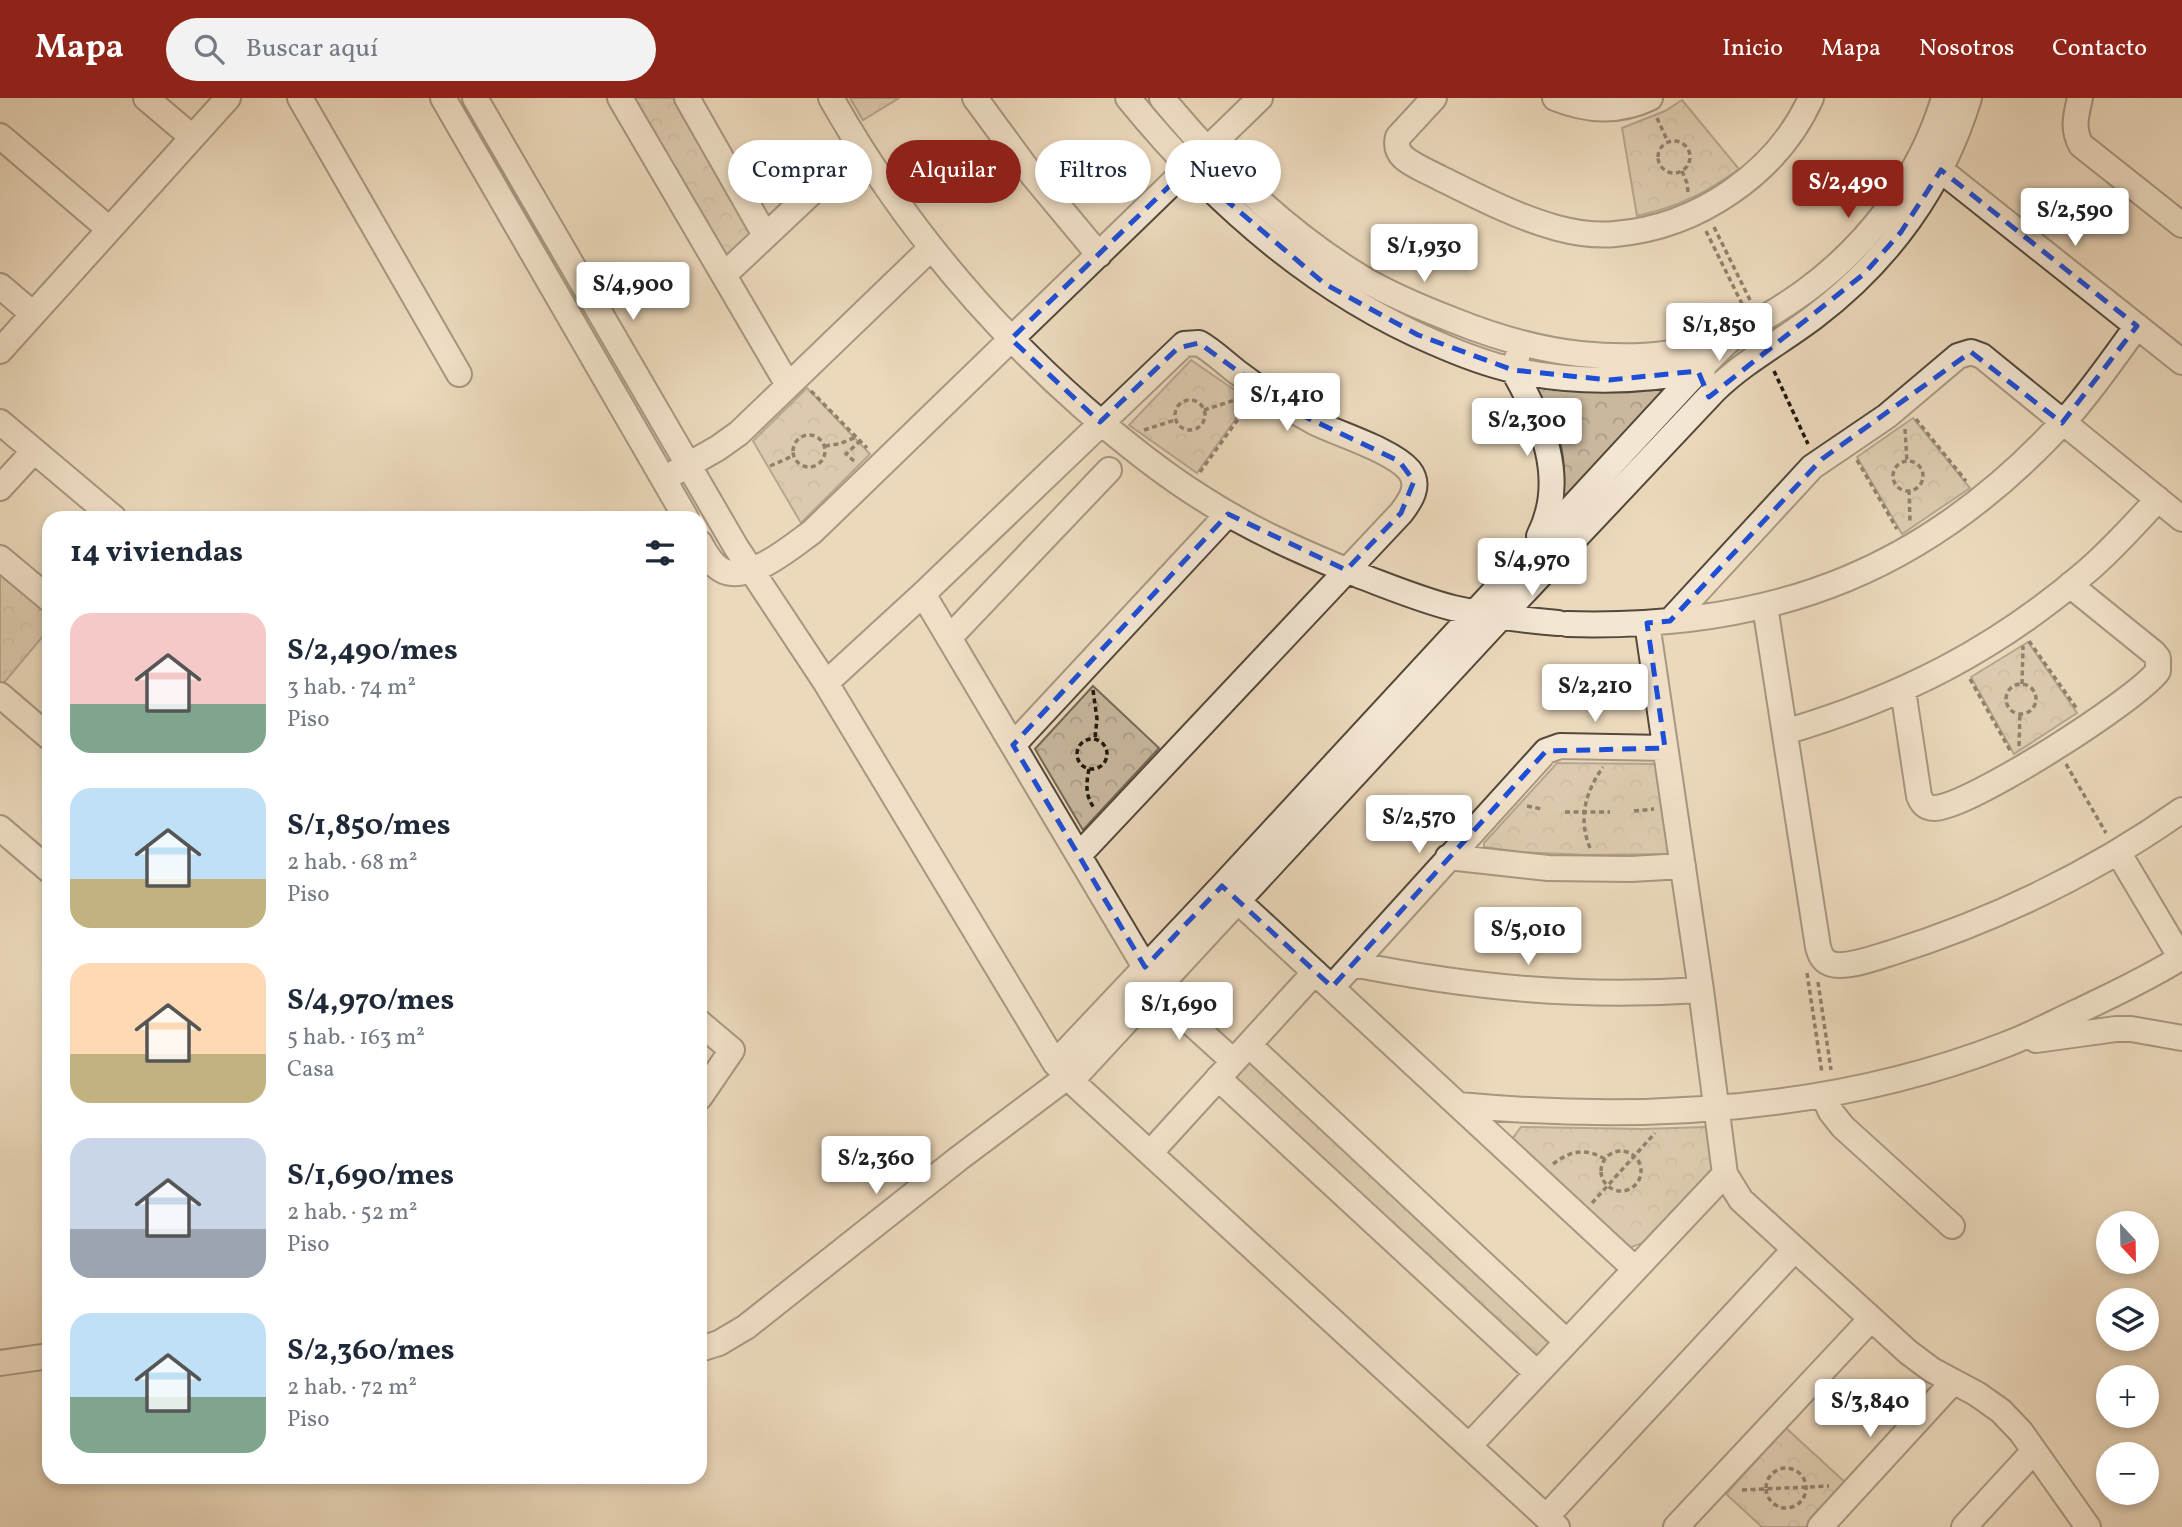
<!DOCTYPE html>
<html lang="es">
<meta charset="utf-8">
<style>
:root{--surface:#fff;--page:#f2f2f3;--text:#1f2937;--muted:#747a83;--accent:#8f2418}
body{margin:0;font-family:Vollkorn,serif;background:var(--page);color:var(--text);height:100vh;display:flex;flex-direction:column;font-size:26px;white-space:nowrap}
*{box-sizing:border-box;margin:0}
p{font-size:23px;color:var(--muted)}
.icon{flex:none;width:38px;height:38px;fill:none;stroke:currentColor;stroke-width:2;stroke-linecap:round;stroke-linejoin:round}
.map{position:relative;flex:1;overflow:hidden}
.sheet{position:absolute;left:42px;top:413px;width:665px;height:973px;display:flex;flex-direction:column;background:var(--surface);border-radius:21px;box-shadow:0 4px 10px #0003}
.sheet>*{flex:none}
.banner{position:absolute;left:728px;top:42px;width:665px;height:63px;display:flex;gap:14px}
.needle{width:46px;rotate:158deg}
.buttons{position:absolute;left:2096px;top:1113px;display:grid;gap:14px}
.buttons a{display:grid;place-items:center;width:63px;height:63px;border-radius:50%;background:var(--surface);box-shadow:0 4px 10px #0003;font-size:35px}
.price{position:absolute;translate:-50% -60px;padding:0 16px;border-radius:7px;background:#fff;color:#222;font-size:23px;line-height:46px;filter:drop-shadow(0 2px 4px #0008)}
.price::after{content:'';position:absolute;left:50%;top:42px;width:21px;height:16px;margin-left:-10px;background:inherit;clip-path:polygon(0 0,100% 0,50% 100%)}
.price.active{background:var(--accent);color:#fff}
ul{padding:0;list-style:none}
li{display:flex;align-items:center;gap:21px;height:175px;padding:0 28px}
li span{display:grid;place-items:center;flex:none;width:196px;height:140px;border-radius:21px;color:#555}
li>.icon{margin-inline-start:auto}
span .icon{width:84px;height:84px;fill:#fffc;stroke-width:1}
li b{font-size:30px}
h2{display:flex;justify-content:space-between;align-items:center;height:84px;padding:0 28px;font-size:30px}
.tag{padding:0 24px;border-radius:32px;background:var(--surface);box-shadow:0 4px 10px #0003;font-size:24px;line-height:63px}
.tag.active{background:var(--accent);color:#fff}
header{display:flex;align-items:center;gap:42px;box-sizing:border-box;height:98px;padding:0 35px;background:var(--accent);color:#fff}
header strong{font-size:33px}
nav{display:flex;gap:38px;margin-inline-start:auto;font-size:24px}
.search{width:490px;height:63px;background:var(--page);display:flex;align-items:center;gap:18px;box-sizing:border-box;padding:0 24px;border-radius:38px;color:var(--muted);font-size:26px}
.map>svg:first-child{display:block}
.forest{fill:url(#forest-crowns);stroke:#746856;stroke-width:2}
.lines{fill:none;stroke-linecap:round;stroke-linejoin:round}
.minor-casing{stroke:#53483a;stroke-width:28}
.path{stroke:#20170e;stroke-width:3.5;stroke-dasharray:5 3.5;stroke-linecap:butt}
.minor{stroke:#f3e6d3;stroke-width:24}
.marked{fill:none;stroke:#1d4ed8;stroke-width:5;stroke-dasharray:14 9;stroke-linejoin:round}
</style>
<header>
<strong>Mapa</strong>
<div class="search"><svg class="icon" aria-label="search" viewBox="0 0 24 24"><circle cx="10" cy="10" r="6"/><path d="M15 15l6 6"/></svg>Buscar aquí</div>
<nav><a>Inicio</a><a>Mapa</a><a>Nosotros</a><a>Contacto</a></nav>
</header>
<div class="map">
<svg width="2182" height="1429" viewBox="0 0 2182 1429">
<defs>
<pattern id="forest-crowns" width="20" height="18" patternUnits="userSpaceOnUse" patternTransform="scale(1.75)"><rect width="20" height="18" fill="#c9b89e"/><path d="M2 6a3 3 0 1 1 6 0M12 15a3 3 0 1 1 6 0" fill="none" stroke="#ac9d87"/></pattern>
</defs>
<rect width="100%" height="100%" fill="#ecd9bc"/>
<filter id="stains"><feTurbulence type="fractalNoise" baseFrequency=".00286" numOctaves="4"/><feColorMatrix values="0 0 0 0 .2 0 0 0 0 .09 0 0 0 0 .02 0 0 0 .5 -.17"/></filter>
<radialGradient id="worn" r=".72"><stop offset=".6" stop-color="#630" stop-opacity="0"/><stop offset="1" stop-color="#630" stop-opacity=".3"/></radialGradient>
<path class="forest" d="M630 0H680L756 135 725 165Z
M850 0H899L863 22Z
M1682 2 1739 71C1706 95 1678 109 1637 118L1622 30 1665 13Z
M1191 262 1249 302 1197 375 1129 327Z
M1534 288H1669L1563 400C1568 355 1558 326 1534 288Z
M807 290 870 356 801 425 753 343Z
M1913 320 1970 390 1902 436 1857 359Z
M0 473 49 514V531L2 587 0 586Z
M2028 544 2077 615 2014 656 1971 579Z
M1093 588 1159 650 1083 732 1035 651Z
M1557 665 1656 666 1669 756 1586 757 1521 754 1484 749V745Z
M1250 964 1552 1245 1537 1260 1234 981 1244 966Z
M1521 1029 1642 1031 1707 1029 1713 1070 1642 1145 1632 1149 1626 1148 1513 1040Z
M1786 1330 1846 1385 1806 1429H1762L1726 1396Z"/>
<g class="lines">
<g class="minor-casing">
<path id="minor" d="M146 0 192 39
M300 0 459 276
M443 0 686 420
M475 0 736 449 826 585 1055 965 1079 990 1557 1429
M620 0 788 287
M687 0 765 137
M831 0C897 117 983 221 1084 310 1121 342 1160 374 1202 400 1251 432 1304 455 1358 477 1390 489 1421 502 1453 510 1488 518 1523 522 1558 525
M975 0 1025 68 1099 157
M1128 0C1211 102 1310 191 1433 244 1458 255 1485 266 1513 272 1576 286 1640 284 1703 272
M1162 0C1219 69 1284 133 1362 180 1390 197 1422 210 1453 222 1495 239 1536 251 1580 256 1620 260 1663 260 1701 248 1739 237 1772 217 1804 194 1869 147 1921 77 1944 0
M1434 0 1398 39C1396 47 1397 53 1403 59 1413 68 1429 74 1440 80 1478 99 1517 119 1557 130 1576 135 1596 138 1615 136 1698 129 1777 75 1811 0
M1555 0C1588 13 1618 15 1650 0
M2080 0C2076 17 2072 31 2081 47L2182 127
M0 38 109 131
M1928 62 2182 264
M724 177 860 49
M0 188 33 216
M0 253 228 0
M1517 260 1513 272C1542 323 1568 381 1539 438
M0 324 114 420
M676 374 718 350 739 335 931 150
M0 390 34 353
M700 445C705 454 710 465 720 471 746 488 791 449 812 434L1260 0
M0 460 49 501
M923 496 1145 869 1155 892 1233 963
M1765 508 1818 849C1820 856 1822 862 1829 865 1843 872 1877 859 1891 855 1995 822 2093 775 2182 712
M1670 523 1812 369 1887 318 1958 258 1971 254 1982 258 2182 421
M1647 525 1701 892 1725 1076 1741 1102 1908 1254 1932 1272 1977 1296 2001 1313 2021 1334 2088 1429
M1567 526C1777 532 1933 471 2073 313 2096 286 2116 257 2137 228
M949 540 1109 372
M826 585 923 496 1184 246 1199 245C1213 253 1224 264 1237 274 1261 292 1286 309 1314 324 1338 336 1392 352 1409 372 1421 387 1411 402 1401 415L1079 757
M1903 592 1919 698C1922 705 1925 710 1934 710 1968 710 2137 602 2158 573V560L2154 555 2070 487
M0 597 49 639
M1785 634C1900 600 1994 553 2086 474 2112 452 2135 426 2158 401
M1013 647 1228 416
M0 730 49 772
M2118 754 2181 860
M1448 759 1548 770 1631 771 1683 768
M1225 791 1635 1171
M1353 866C1473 890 1579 900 1701 892
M1332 889 1546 653 1560 648 1665 650
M700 925 732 952 700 999
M2036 942 2116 931H2131L2182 940
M1249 947 1567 1244
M1055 965 1222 788 1698 273 1725 246 1741 233
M1218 980 1537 1275
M1071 983 1501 519 1715 292C1745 263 1781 244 1814 219 1888 163 1942 89 1969 0
M1823 997 1831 1014 1843 1029 1952 1128
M1459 1007C1642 1024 1834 1014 2007 946 2031 937 2055 924 2079 913 2114 896 2149 880 2182 859
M1151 1054 1315 874
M700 1251 719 1245 746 1229 958 1061 1067 979
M0 1265 49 1258
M1469 1348 1725 1076
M1546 1419 1794 1152
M1676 1429 1870 1222
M1820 1429 1953 1284
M1964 1429 2034 1353"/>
</g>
<path class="path" d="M1657 20 1668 44
M1658 59a16 16 0 1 1 32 0a16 16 0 1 1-32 0Z
M1682 73 1687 85 1688 94
M1714 129 1751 204
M1706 133 1743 208
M1774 273 1808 346
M811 293 867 350
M1175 317a15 15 0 1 1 30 0a15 15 0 1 1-30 0Z
M1204 312 1238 301
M1916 321 1966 383
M1905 331 1907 364
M1144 332 1175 322
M793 353a16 16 0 1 1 32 0a16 16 0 1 1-32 0Z
M825 348 839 346 856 339
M1857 362 1897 431
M854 363 846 356 860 343
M1893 378a15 15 0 1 1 30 0a15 15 0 1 1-30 0Z
M770 368 793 358
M1200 374 1249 306
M1909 392 1910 423
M2029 543 2077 611
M1970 581 2011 654
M2022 586 2023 548
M2006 601a15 15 0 1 1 30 0a15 15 0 1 1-30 0Z
M1093 592 1097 621 1095 640
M1077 656a15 15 0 1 1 30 0a15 15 0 1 1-30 0Z
M2019 648 2020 615
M2066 666 2106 735
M1089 671C1086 686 1085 699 1095 711
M1527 708 1542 711
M1634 713 1654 711
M1565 714H1610
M1590 750C1578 720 1585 695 1603 669
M1807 875 1822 975
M1818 884 1831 972
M1601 1073a20 20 0 1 1 40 0a20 20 0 1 1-40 0Z
M1553 1066C1571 1052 1586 1050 1605 1061
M1592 1105 1655 1035
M1766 1390a20 20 0 1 1 40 0a20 20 0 1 1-40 0Z
M1742 1392 1829 1388"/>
<use href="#minor" class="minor"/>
</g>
<path d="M0 0H2182V1429H0ZM1188 70 1325 186 1418 237 1513 272 1609 282 1698 273 1709 299 1865 175 1901 134 1941 72 2137 228 2062 325 1971 254 1822 361 1670 523 1647 525 1665 650 1546 653 1332 889 1222 788 1145 869 1013 647 1228 416 1346 472 1401 415 1414 383 1399 363 1293 313 1199 245 1178 250 1100 324 1011 241Z" fill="#ecd9bc" fill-opacity=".55" fill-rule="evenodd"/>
<path class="marked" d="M1188 70 1325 186 1418 237 1513 272 1609 282 1698 273 1709 299 1865 175 1901 134 1941 72 2137 228 2062 325 1971 254 1822 361 1670 523 1647 525 1665 650 1546 653 1332 889 1222 788 1145 869 1013 647 1228 416 1346 472 1401 415 1414 383 1399 363 1293 313 1199 245 1178 250 1100 324 1011 241Z"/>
<rect width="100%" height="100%" filter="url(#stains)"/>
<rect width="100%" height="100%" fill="url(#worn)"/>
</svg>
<div class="buttons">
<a><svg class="needle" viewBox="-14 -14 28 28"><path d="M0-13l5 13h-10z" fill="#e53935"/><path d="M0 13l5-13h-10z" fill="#747a83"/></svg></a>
<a><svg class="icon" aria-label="layers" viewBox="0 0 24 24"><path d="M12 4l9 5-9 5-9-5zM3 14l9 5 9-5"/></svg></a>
<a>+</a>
<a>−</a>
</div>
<b class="price active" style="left:1848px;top:122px">S/2,490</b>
<b class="price" style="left:2075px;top:150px">S/2,590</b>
<b class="price" style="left:1424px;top:186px">S/1,930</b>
<b class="price" style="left:633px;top:224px">S/4,900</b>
<b class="price" style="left:1719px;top:265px">S/1,850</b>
<b class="price" style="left:1287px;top:335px">S/1,410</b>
<b class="price" style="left:1527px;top:360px">S/2,300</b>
<b class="price" style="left:1532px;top:500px">S/4,970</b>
<b class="price" style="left:1595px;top:626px">S/2,210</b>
<b class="price" style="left:1419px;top:757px">S/2,570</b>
<b class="price" style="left:1528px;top:869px">S/5,010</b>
<b class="price" style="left:1179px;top:944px">S/1,690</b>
<b class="price" style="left:876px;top:1098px">S/2,360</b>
<b class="price" style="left:1870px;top:1341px">S/3,840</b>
<div class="banner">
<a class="tag">Comprar</a>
<a class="tag active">Alquilar</a>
<a class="tag">Filtros</a>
<a class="tag">Nuevo</a>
</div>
<section class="sheet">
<h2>14 viviendas<svg class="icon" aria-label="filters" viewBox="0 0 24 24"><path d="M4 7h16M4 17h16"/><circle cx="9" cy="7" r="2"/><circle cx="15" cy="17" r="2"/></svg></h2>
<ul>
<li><span style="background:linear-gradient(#f6c9c9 65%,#7fa58c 0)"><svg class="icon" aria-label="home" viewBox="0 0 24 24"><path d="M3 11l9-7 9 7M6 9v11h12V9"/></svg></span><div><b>S/2,490/mes</b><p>3 hab. · 74 m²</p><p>Piso</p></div></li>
<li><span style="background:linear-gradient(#bfe0f5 65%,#c2b280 0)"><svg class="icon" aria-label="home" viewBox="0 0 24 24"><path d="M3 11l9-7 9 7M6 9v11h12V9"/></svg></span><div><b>S/1,850/mes</b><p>2 hab. · 68 m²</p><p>Piso</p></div></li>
<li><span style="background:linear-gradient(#ffd9b3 65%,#c2b280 0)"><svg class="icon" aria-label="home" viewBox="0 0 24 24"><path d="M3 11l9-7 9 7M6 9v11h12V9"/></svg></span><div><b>S/4,970/mes</b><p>5 hab. · 163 m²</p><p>Casa</p></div></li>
<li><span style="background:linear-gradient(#c9d6e8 65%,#9aa5b1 0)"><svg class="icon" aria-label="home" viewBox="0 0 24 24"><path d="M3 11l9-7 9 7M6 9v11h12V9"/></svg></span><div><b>S/1,690/mes</b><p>2 hab. · 52 m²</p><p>Piso</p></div></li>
<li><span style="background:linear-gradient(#bfe0f5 60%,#7fa58c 0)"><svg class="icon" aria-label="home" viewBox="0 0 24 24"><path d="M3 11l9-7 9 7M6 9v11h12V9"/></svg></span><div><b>S/2,360/mes</b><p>2 hab. · 72 m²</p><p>Piso</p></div></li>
</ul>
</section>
</div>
